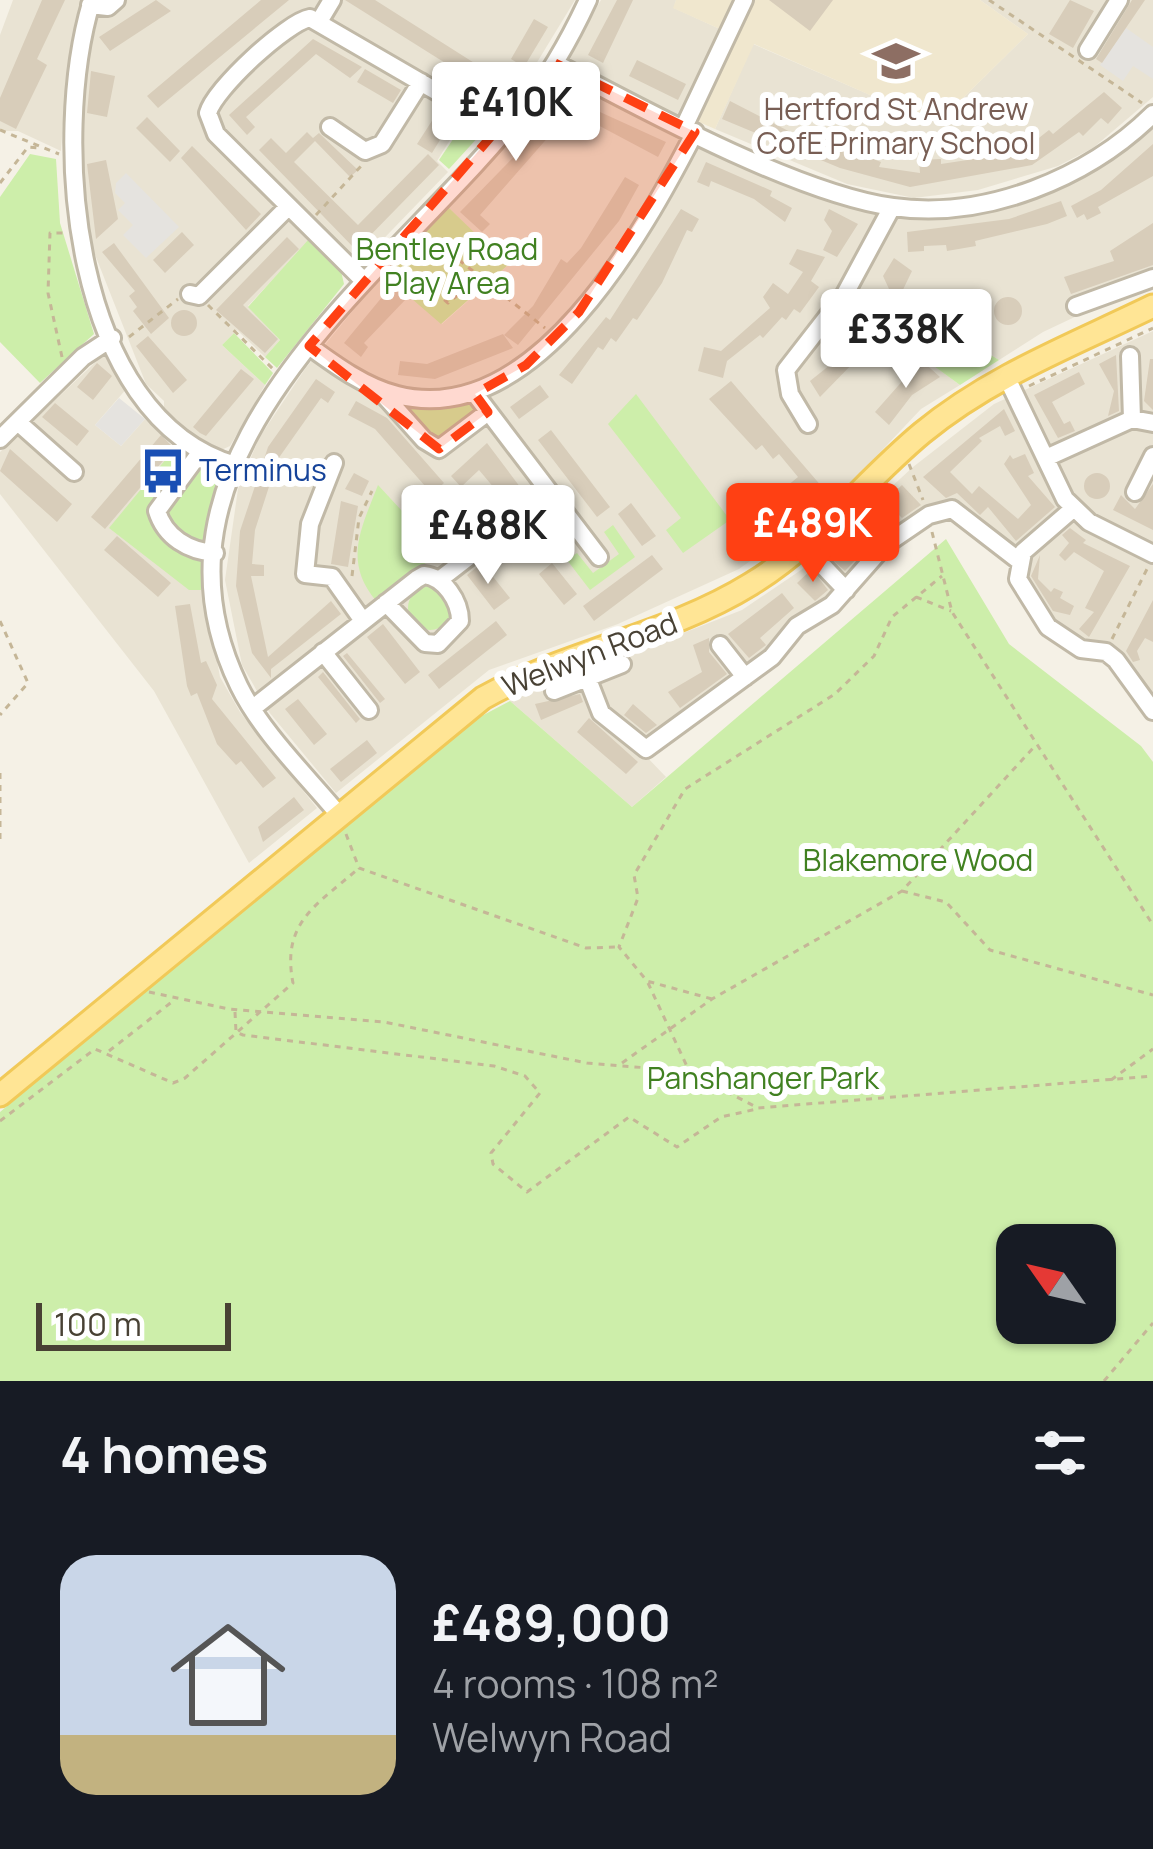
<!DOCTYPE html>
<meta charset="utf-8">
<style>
:root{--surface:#171b24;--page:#242831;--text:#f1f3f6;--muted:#9ea1a6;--accent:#ff4013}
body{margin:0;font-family:Manrope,sans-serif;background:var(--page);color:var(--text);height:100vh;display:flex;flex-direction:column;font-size:45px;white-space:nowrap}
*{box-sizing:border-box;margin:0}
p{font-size:39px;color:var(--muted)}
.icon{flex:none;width:66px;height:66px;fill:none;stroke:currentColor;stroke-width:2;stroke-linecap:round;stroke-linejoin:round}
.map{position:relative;height:1381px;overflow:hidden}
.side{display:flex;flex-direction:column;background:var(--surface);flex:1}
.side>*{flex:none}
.needle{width:78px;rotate:304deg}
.buttons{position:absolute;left:996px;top:1224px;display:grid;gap:24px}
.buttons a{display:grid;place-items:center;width:120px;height:120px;border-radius:24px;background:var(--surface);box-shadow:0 3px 9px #0004;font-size:60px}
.scale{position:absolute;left:36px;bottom:30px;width:195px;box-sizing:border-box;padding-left:12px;border:6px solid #484134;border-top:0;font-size:33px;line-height:42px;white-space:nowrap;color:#484134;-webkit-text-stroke:9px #fff;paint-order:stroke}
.price{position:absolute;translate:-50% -102px;padding:0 27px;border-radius:12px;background:#fff;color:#222;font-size:39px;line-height:78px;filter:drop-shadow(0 3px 6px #0008)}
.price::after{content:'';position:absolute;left:50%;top:72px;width:36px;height:27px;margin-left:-18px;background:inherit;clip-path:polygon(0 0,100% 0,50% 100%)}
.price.on{background:var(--accent);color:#fff}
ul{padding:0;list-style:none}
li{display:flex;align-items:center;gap:36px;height:300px;padding:0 60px}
li span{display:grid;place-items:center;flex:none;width:336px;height:240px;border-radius:36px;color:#555}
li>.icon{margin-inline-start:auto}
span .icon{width:144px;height:144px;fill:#fffc;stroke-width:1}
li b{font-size:51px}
h2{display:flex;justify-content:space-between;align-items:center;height:144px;padding:0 60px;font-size:51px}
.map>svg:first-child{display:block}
.residential{fill:#e9e3d3}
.education{fill:#f0e7ce}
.green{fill:#cdeeaa;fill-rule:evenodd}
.parking{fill:#e5e3df}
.building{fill:#d8cdba}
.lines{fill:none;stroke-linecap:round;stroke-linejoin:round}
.minor-casing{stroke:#c1b9a7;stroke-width:22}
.major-casing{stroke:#f1c958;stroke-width:27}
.path{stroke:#c5b697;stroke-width:3;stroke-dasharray:6 6;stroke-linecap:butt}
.minor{stroke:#fff;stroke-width:16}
.major{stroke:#ffe595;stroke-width:21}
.marked{fill:#ff4013;fill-opacity:0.2;stroke:#ff4013;stroke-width:9;stroke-dasharray:24 15;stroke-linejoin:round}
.labels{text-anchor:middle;stroke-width:12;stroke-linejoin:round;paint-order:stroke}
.education-label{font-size:30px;fill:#785e54;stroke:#fff}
.park-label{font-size:30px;fill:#418121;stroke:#fff}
.transit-label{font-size:30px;fill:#164399;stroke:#fff;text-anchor:start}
.street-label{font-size:30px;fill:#484134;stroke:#fff}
</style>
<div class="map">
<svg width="1153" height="1381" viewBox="0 0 1153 1381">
<rect width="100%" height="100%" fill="#f5f1e6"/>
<path class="residential" d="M13 0H82L66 78 61 151 18 131H0V35Z
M103 0H575L508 110 492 114 473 103 437 161 448 172 365 258 350 257 320 229 248 306 280 340 265 357 237 330 222 345 265 385 230 446 219 451 197 443 164 411V401L146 384 92 247 78 163 86 66Z
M601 0H676L674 8 722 30 674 132 799 188 874 214 944 216 1024 203 1100 169 1153 129V280L1043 332 999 360 944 326 920 356 960 385 921 409 837 498 739 569 618 624 489 670 336 793 269 712 242 665 225 580 238 489 259 438 305 369 383 274 442 324 507 266 448 207 536 111Z
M980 0H1153V97L1093 148 1058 166 978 190 914 198 847 184 715 129 753 44 914 114 959 102 1028 34Z
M1153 331V703L1129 677 1061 634 1026 582 1013 546 970 510 940 505 643 753 666 777 632 807 510 701 742 610 801 570 913 467 994 404Z
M103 355 111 359 128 387 95 425 121 446 145 419 178 452 220 677 240 712 317 808 249 863 154 691 0 494V452Z"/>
<path class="education" d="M676 0H980L1028 34 959 102 913 114 754 44 715 129 683 115 722 30 673 8Z"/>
<path class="green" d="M468 117 481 134 449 169 439 160Z
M30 154 56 159 60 223 94 334 40 383 0 342V197Z
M448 207 508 265 441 324 383 274Z
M309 239 341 271 344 284 277 368 265 357 280 340 248 307Z
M944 326 999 360 960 385 920 356Z
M234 333 273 373 265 385 222 345Z
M636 394 730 520 683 553 666 530 681 518 608 424Z
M466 401 479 415 449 441 433 439 405 409 410 403Z
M171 453 220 470 222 478 201 590H189L109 528Z
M378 485 440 552 376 601C343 561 361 529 378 485Z
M613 525 635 557 590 590 567 560 577 553 593 573 619 554 604 532Z
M946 539 1009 644 1141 746 1153 762V1381H0V1112L455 730 510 701 632 807ZM1017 1245H1095V1323H1017Z
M408 608a22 22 0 1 1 44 0a22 22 0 1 1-44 0Z"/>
<path class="parking" d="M1126 28 1153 47V79L1133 66 1123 81 1100 65Z
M126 173 179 227 146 258 123 235 133 225 118 210 125 203 115 193 116 183Z
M119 398 145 419 121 446 95 425Z"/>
<path class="building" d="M42 0H65L37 59 47 65 16 129 0 121V98Z
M156 0 171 11 110 51 99 37Z
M261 0H289L158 108 147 96Z
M345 0H375L509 85 501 98Z
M617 0H633L603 63 588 55Z
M769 0H833L810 31Z
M1070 0 1094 11 1073 48 1049 34Z
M1132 0H1145L1102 63 1096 59Z
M534 19 548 27 524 67 511 59Z
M313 39 362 67 350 78 316 54 246 117 255 127 247 135 229 115Z
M637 60 686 84 678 100 629 76Z
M365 69 401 90 393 103 357 82Z
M91 71 115 76 107 117 87 113Z
M566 92 579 102 480 215 490 224 482 232 460 212 536 134Z
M1104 92 1122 108 1108 124 1101 118 1083 136 1079 132 1032 165 910 187 840 168 722 119 730 101 808 141 814 126 864 140 860 154 881 162 879 167 920 173 919 160 941 159V164L974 159 972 149 989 145 993 157 1032 135 1035 141 1049 130 1053 134Z
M600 112 666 142 658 157 594 123Z
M437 113 451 122 432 153 417 144Z
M147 117 180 151 170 162 136 128Z
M307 132 313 138 319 133 358 170 350 177 315 141 294 162 358 225 428 154 439 165 356 250 259 150 271 138 286 153Z
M1153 144V176L1098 207 1101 213 1087 220 1084 214 1077 218 1071 206 1101 190Z
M192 146 261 214 246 230 181 158Z
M106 160 118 219 96 239 87 164Z
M706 162 772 191 770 196 792 208 785 222 754 199 711 181 709 187 697 182Z
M625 177 639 185 619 221 518 345 504 335 533 306 561 259 567 263 581 248Z
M1061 201 1067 216 1047 224 975 241 976 246 947 251 946 245 924 246V251L908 252 907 232 1009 219Z
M681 209 699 219 692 232 687 230 662 283 637 320 633 318 616 342 611 338 603 350 598 347 572 384 559 375 606 317 610 320Z
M829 209 858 224 837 257 823 250 832 231 824 220Z
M1153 223V265L1071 294 1064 277 1114 261 1110 251Z
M182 232 194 245 165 273 153 260Z
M287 237 299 249 243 305 278 339 265 353 216 310Z
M114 243 169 318 151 334 133 311 137 307 129 296 135 291 102 252Z
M797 249 825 257 811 281 819 287 800 313 794 309 786 320 782 317 763 338 760 335 727 361 723 378 698 371 704 347 721 351 770 308 763 297 773 283 788 294 803 272 789 264Z
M894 258 912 271 898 300 860 356 820 397 810 381 845 353 837 346 889 289 883 276Z
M392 285 407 298 364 343 368 347 361 357 344 343Z
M994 311a14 14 0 1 1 28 0a14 14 0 1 1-28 0Z
M171 323a13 13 0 1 1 26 0a13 13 0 1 1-26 0Z
M503 334 513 348 435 379 398 375 400 361 427 364Z
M148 336 187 380 173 393 136 346Z
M1116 355 1119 411 1108 416 1114 391 1099 364Z
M1150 359H1153V410L1144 401Z
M921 360 940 377 912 395 889 425 875 412Z
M97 363 112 376 93 400 77 387Z
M241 369 254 379 206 436 200 433 193 427Z
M1079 372 1085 384 1052 402 1064 424 1070 421 1075 431 1058 438 1034 395Z
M316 379 335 392 328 403 321 398 278 459 255 530 252 564 264 565V576H251L268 657 331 601 341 614 271 669V678L252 653 236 586 240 531 268 447Z
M731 381 823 488 804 507 787 486 798 477 779 454 773 459 762 445 756 450 709 399Z
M540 385 549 397 519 419 510 407Z
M356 401 387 418 444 483 432 494 375 429 348 415Z
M55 403 89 431 77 446 42 417Z
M1004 409 1015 431 1005 436 1000 426 979 438 982 441 950 472 972 494 979 486 1018 519 1031 505 1004 464 1010 455 1013 459 1025 454 1034 473 1028 476 1055 507 1016 541 988 507 980 515 957 493 946 498 923 477Z
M551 430 610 507 597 517 538 440Z
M161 435 174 448 105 529 91 517Z
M487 443 566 548 553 558 479 470 461 487 451 476Z
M10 449 72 504 57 522 0 471Z
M354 473 369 481 362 496 345 489Z
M1084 486a13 13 0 1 1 26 0a13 13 0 1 1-26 0Z
M1153 484V530L1113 510 1121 495 1135 509Z
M902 485 921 505 902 518 896 512 851 552 857 558 845 571 827 555Z
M341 501 358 506 348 567 331 564Z
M631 503 656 536 642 546 618 514Z
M445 511 464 535 450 546 431 522Z
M1070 528 1086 540 1083 543 1130 566 1089 637 1079 629 1094 612 1085 608 1104 571 1074 552 1065 561 1059 555 1069 543 1062 535Z
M117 536 171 583 158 597 104 550Z
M652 555 663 569 594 621 583 606Z
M1040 555 1038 579 1051 592 1054 588 1063 592 1060 598 1074 606 1070 615 1053 611 1031 576Z
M482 563 510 598 494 610 467 575Z
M552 563 577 594 564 605 539 574Z
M812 569 828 590 815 601 797 583Z
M782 593 794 608 760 638 766 645 749 658 728 634Z
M1153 600V642L1145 638 1137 651 1140 660 1133 662 1126 651Z
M190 604 201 663 206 661 217 685 212 699 276 778 263 788 241 761 236 765 217 744 197 693 191 696 187 686 175 606Z
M496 621 507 635 439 689 428 675Z
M383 624 420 672 405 684 367 637Z
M709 638V652L727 674 680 708 668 692 702 672 693 645Z
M347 653 385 699 380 703 343 656Z
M323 672 360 719 356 723 318 677Z
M580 694 583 702 541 720 535 704Z
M298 699 327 734 314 745 285 709Z
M633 704 657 725 646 733 624 715Z
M589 718 638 762 626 774 577 732Z
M367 740 377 753 341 782 330 769Z
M294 797 304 810 263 842 258 827Z"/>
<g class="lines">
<g class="minor-casing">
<path id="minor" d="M92 0C50 137 71 417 235 465
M90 5 108 7 116 0
M320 20 332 0
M1088 50 1119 0
M555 63C642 109 798 194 893 207 986 220 1088 178 1153 114
M330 127 365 151 382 144 421 82
M684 127 744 0
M363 280 216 134 208 113C214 89 287 22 310 18L484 119 500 135
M190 294 199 296 288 207
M1076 306 1153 278
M309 346C335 365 365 387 397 395 535 430 643 233 695 132
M1130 356 1132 419
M1006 376 1065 499 1089 522 1153 554
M381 392 424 440 439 449 488 412
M475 394 599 557
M20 424 74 472
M808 424 790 394 786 370 845 294 892 207
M0 439 83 357 112 338
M199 454 157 511C165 537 188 551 215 553
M1046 458 1132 419 1153 423
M334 463 310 524 305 574 332 577 363 621
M1135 492 1153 456
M1074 508 1023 552 1018 579 1048 627 1081 649 1106 652 1116 660 1153 711
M824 567 846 590
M439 580 487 543
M720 645 745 677
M323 652 369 710
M587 677 601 713 646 749 772 657 797 626 832 605 885 545 929 515 952 509 1018 560
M554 691 622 664
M253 708 417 579 424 575C444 577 460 601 460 621L438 644 425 643 386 603
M340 816C307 776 262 733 239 686 124 449 399 268 522 110 549 76 570 39 588 0"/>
</g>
<g class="major-casing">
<path id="major" d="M0 1095 483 698C568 650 667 636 751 584 817 544 863 482 922 433 991 376 1073 345 1153 306"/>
</g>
<path class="path" d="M989 0 1142 103
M0 130 59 154
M0 183 28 147 41 148
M316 215 362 165
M440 245 545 328
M426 284 448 303 479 278
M208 305 274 370
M129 337 178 299
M62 357 48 293 50 233H64
M1029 386 1153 328
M909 464 923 500
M932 532 952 612 1153 925
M352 576 359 518 372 491
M916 597 951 611
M0 621 28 683 0 715
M1112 639 1148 567
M0 773V841
M346 834 359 868 586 948 617 947
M902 891 946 902 990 950 1153 995
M648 983 692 1077
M149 992 229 1009 384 1022 587 1063 648 1068 708 1082 758 1108 1153 1076
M712 999 647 981 619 947 638 898 634 875 685 789 835 694 874 656 892 617 942 576
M235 1012 236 1032 243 1035 494 1066 525 1076 540 1093 491 1153 493 1164 527 1192 629 1117 677 1147 721 1117 757 1109
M109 1051 173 1001
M622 1063 712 999 902 891 1034 747
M1111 1080 1153 1049
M0 1121 95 1049 173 1083 185 1078 293 983C281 922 317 905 359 868
M1104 1381 1153 1323"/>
<use href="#minor" class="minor"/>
<use href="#major" class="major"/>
</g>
<path class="marked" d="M555 63 695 132 579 312 526 365 475 394 488 412 439 449 309 346Z"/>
<defs>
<g id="school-bare" transform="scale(3.6)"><path d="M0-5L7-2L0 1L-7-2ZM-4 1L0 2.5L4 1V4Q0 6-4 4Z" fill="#8d6e63" stroke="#fff" stroke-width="2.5" paint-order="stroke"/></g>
<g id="bus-bare" transform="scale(3.6)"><path d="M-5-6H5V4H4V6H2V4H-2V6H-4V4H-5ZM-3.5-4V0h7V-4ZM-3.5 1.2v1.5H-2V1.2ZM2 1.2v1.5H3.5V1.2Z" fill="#1a4fb4" stroke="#fff" stroke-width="2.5" paint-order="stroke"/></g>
</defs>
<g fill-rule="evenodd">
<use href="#school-bare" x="896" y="61"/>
<use href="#bus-bare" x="163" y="471"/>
</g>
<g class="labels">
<g class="education-label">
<text x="896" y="120">Hertford St Andrew<tspan x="896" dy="34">CofE Primary School</tspan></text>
</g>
<g class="park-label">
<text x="447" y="260">Bentley Road<tspan x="447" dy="34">Play Area</tspan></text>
<text x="918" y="871">Blakemore Wood</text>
<text x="763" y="1089">Panshanger Park</text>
</g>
<g class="transit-label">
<text x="199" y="481">Terminus</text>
</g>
<g class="street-label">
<text transform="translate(590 655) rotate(-21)" y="10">Welwyn Road</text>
</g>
</g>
</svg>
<div class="buttons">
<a><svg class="needle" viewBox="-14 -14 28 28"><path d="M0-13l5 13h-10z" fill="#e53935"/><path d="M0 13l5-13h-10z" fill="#9ea1a6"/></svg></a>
</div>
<div class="scale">100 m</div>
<b class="price" style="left:516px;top:164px">£410K</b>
<b class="price" style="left:906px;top:391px">£338K</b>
<b class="price on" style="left:813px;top:585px">£489K</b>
<b class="price" style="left:488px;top:587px">£488K</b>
</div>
<section class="side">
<h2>4 homes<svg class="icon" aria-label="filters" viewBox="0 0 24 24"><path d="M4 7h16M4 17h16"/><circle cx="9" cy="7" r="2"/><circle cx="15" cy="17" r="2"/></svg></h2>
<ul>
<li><span style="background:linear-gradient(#c9d6e8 75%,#c2b280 0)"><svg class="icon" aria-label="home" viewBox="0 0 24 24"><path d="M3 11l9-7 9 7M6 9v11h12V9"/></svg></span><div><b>£489,000</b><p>4 rooms · 108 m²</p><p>Welwyn Road</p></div></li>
</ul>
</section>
